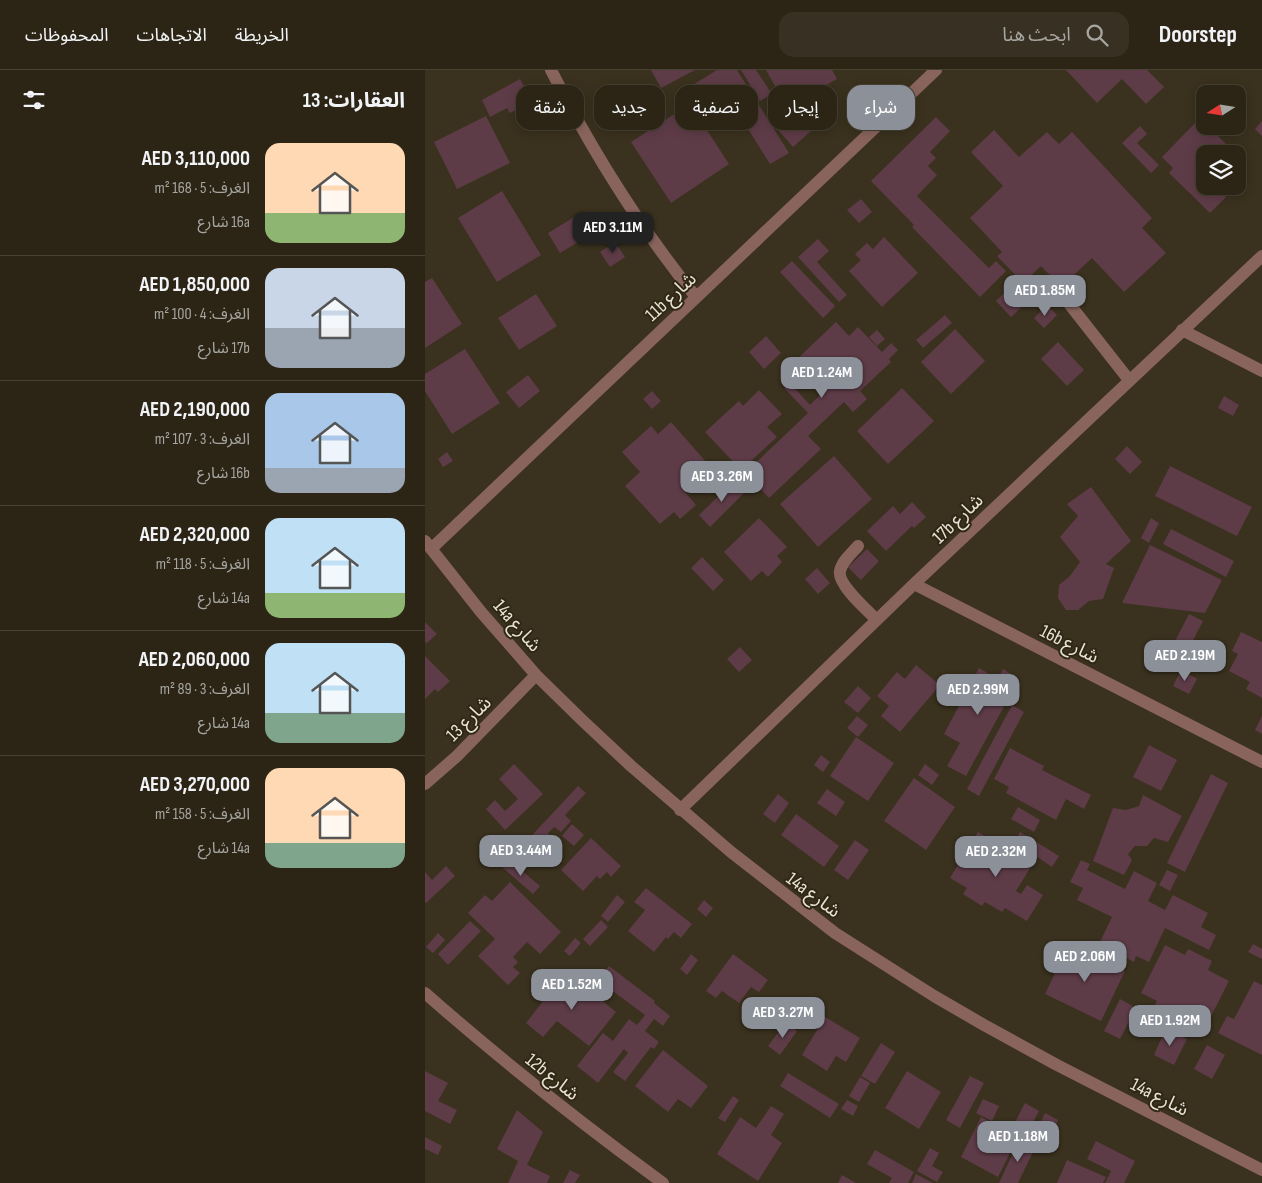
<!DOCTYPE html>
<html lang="ar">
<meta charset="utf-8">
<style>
:root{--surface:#2c2516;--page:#383123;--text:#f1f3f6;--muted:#a6a5a1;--line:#484235;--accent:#8c9099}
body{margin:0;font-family:"Sofia Sans Condensed","Noto Sans Arabic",sans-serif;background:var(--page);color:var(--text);direction:rtl;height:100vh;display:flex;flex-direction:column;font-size:19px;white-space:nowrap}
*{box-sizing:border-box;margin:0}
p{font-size:16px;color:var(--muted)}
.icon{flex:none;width:28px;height:28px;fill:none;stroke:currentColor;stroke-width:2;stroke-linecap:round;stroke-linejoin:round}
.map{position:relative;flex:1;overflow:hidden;direction:ltr}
.details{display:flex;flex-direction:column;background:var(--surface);width:425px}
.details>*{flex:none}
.top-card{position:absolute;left:15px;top:15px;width:475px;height:45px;direction:rtl;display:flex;gap:10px}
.needle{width:32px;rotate:258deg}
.controls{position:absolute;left:771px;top:15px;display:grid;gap:10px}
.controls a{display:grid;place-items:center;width:50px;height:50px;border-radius:10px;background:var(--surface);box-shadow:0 2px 12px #0003,0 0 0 1px var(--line);font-size:25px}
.price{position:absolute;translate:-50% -42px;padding:0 11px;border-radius:10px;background:var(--accent);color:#fff;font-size:16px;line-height:32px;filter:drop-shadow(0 1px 2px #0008)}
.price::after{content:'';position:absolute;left:50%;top:30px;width:15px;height:11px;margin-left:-8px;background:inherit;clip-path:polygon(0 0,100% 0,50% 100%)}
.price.active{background:#222;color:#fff}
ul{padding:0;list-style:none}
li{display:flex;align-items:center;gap:15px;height:125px;padding:0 20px}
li+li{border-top:1px solid var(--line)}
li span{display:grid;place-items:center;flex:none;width:140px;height:100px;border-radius:15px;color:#555}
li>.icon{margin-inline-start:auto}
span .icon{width:60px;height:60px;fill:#fffc;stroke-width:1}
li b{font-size:21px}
h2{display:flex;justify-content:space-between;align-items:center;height:60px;padding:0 20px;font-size:21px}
.chip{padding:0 18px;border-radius:15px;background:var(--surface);box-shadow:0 2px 12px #0003,0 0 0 1px var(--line);font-size:18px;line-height:45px}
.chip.active{background:var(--accent);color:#fff}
header{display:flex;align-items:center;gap:30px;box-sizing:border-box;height:70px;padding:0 25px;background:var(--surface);border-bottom:1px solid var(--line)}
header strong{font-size:24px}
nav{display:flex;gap:28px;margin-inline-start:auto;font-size:18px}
.search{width:350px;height:45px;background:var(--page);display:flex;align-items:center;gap:12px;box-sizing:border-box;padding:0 18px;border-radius:15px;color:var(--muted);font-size:19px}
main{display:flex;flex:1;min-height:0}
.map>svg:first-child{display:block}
.building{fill:#5e3c47}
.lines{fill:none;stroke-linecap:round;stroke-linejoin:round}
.minor{stroke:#89645d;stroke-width:12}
.labels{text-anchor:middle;stroke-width:4;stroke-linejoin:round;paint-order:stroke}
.street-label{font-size:19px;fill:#e9e3d7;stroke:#302714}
</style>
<header>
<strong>Doorstep</strong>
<div class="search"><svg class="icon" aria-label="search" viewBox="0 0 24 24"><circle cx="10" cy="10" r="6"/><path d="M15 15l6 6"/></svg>ابحث هنا</div>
<nav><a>الخريطة</a><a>الاتجاهات</a><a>المحفوظات</a></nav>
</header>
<main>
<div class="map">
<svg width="837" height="1113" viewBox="0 0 837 1113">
<rect width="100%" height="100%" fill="#3a311e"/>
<path class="building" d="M226 0H270L236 18Z
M292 0H312L364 83 345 94 313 43 315 41 307 28 291 38 279 19 271 24 266 16Z
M316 0H331L347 24 335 31Z
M341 0H407L412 9 362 37Z
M641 0H722L739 17 721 34 697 9 672 33Z
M95 9 107 31 85 43 82 38 65 47 57 30Z
M375 32 394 54 368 77 349 55Z
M265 34 304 94 246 133 206 72Z
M61 46 85 93 32 119 9 72Z
M511 47 525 61 505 82 511 88 503 96 512 105 492 126 564 198 571 191 581 201 555 227 487 157 489 155 446 111Z
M775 48 780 53V56H783L811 84H780V116H790L801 127 785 143 744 103 748 98 737 87Z
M837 51V66L830 59Z
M715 56 722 64 712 73 734 95 726 103 697 73Z
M569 60 594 87 622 62 634 74 647 62 727 148 717 158 741 183 699 222 667 188 636 217 616 196 598 213 572 186 577 182 545 148 578 116 546 82Z
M812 85 821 94 812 103Z
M77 121 116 185 72 212 33 148Z
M436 129 447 142 434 153 422 140Z
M156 143 168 163 135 183 123 163Z
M459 167 493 203 457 237 424 201 436 190 430 184 442 173 448 179Z
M393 169 404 181 392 192 422 225 414 232 373 187Z
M190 172 200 187 185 197 175 182Z
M367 191 410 236 398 248 355 202Z
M7 208 37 254 0 278V212Z
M585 217 601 233 586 247 571 231Z
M111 224 132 256 94 280 73 248Z
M622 235 632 245 619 258 609 248Z
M520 245 527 253 498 278 491 270Z
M411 252 424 266 433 257 457 282 466 273 473 280 464 289 466 292 435 321 442 329 428 342 419 332 383 366 396 379 344 428 320 403 383 343 359 318 365 313 385 335 404 316 402 314 396 319 370 291Z
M530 259 560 291 526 324 496 292Z
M452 260 460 269 452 276 444 267Z
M341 266 356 283 339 299 324 282Z
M633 272 659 300 642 316 616 289Z
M40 279 75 333 27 364 0 321V304Z
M103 305 115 321 94 338 81 322Z
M477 318 509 351 463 394 432 361Z
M334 320 357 344 342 357 352 367 316 400 280 362 314 331 318 336Z
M227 321 236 331 227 339 218 329Z
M799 326 814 335 808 346 793 338Z
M246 352 297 410 282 424 271 412 260 422 271 435 255 449 249 442 235 454 200 416 215 402 197 382 226 356 233 364Z
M702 376 717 392 705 404 690 389Z
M22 382 28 391 18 397 13 389Z
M409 386 447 429 393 477 355 434Z
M745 396 827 437 812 466 730 426Z
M310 410 321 421 285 457 274 445Z
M666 417 706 471 681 494 689 498 678 529 664 531 653 540H641L633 528 634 515 645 506 655 492 635 467 653 446 642 434Z
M487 432 501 447 489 458 487 456 461 481 442 461 468 436 475 444Z
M334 448 362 477 352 486 357 492 343 507 337 501 326 511 299 482Z
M726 448 734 453 724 473 716 468Z
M746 459 809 491 801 507 738 474Z
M725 475 797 510 780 543 697 533Z
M442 479 454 491 436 510 423 497Z
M277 487 299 510 288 521 266 498Z
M392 498 405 513 393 524 380 509Z
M764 544 778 551 762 582 748 575Z
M0 552 12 564 2 573 0 572Z
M816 562 837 572V628L821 619 825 612 804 601 813 584 807 581Z
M315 577 327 590 314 602 302 589Z
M0 586 25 611 13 622 10 619 0 629Z
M491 595 515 615 475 662 456 646 464 636 452 626 472 602 480 609Z
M554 598 573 609 578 599 594 609 541 706 522 696 535 673 519 664Z
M756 600 772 609 764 624 748 616Z
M433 616 446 628 433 643 419 632Z
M587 635 599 642 554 726 542 719Z
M432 646 443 655 433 667 422 658Z
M837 646V664L830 660Z
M431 667 469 693 443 731 405 706Z
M724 675 752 690 736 721 708 707Z
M585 678 619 696 617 700 666 725 659 739 641 729 631 750 581 723 584 717 569 709Z
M396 685 405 692 398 702 389 695Z
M89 694 118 724 80 760 61 739 70 730 80 741 93 729 74 709Z
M500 694 514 705 507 715 493 705Z
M786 704 803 713 760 802 742 793Z
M489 708 530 737 501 780 459 751Z
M153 716 161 723 140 745 146 751 136 762 129 757 123 763 130 770 111 790 97 776Z
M402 719 420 732 411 746 392 733Z
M353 724 364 733 350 753 338 744Z
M718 725 757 746 743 772 729 768 722 776H710L703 784 707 790 699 805 668 791 688 738 701 740 714 736Z
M593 737 615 750 609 762 586 749Z
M371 744 414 776 399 797 356 765Z
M147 754 159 765 149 776 137 766Z
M553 762 607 795 591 821 596 824 602 815 618 825 602 851 580 838 577 842 560 832 557 836 538 824 542 818 525 808Z
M595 762 634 786 627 797 608 784 604 789 586 778Z
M166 768 196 796 186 807 182 802 175 809 172 806 158 821 136 800Z
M430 770 444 780 423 810 409 800Z
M83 789 115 816 108 824 77 797Z
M656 790 665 794 662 800 700 819 709 801 732 813 723 831 740 840 748 825 783 843 776 857 791 865 784 880 740 858 724 892 711 886 709 892 674 874 687 847 652 830 658 818 645 812Z
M21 796 30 806 1 833 0 832V802L7 810Z
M742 800 753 805 745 821 734 815Z
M85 812 136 862 115 884 102 872 88 887 93 892 88 897 95 903 83 915 53 886 70 869 43 843 60 825 67 831Z
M221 818 267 854 256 868 249 862 243 869 241 867 229 882 203 861 220 840 209 832Z
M192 825 200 832 183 852 176 846Z
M279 830 288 838 281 847 272 839Z
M176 850 183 857 165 876 158 869Z
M45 851 56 861 23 895 13 884Z
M13 863 20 870 8 883 1 877Z
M150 868 156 873 145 886 139 881Z
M644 874 700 901 676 951 620 924Z
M828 874 837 879V889L823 882Z
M740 875 760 885 763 879 787 891 783 900 804 911 781 956 759 944 757 949 730 935 732 931 716 923Z
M266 884 273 890 262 905 255 899Z
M308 884 343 910 334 922 326 917 314 933 297 921 291 928 281 921Z
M184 896 230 931 229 933 245 946 238 956 229 949 220 961 234 972 229 979 226 977 200 1011 188 1002 203 983 199 979 173 1013 152 996 178 963 188 971 204 949 212 955 220 945 173 910Z
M141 902 191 942 164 976 132 951 118 967 101 953Z
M829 911 837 915V985L793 963 802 946 809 949Z
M695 929 711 938 695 969 679 961Z
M400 947 435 968 421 992 411 986 402 1001 377 985Z
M361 952 372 961 355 985 343 976Z
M741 958 762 969 749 995 729 985Z
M456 973 470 982 450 1014 436 1006Z
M782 975 800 985 787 1009 769 999Z
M238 980 283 1016 266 1038 253 1029 243 1042 210 1016Z
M0 1001 23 1013 13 1031 32 1040 25 1054 0 1041Z
M482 1001 516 1022 494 1059 460 1038Z
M363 1003 414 1034 405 1048 355 1016Z
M545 1006 559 1013 535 1058 521 1050Z
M435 1007 445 1013 434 1032 424 1026Z
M308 1026 314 1030 300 1052 293 1048Z
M558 1029 574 1036 567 1051 551 1043Z
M422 1030 433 1036 428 1046 416 1039Z
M600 1033 614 1041 606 1056 612 1059 620 1043 633 1050 625 1066 617 1062 613 1071 587 1058Z
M346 1036 359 1044 346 1065 357 1073 333 1111 292 1084 315 1047 331 1058Z
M92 1040 118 1062 102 1095 125 1106 122 1113H83L93 1091 72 1079Z
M556 1047 593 1067 573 1107 536 1087Z
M0 1067 17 1076 13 1085 0 1079Z
M594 1070 610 1078 593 1113H574Z
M671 1071 710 1091 699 1113H680L686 1101 662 1089Z
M505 1078 514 1083 507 1096 518 1102 512 1112 492 1101Z
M450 1080 489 1102 483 1113H464L467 1108 442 1094Z
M642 1090 681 1107 678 1113H632Z
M145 1100 155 1105 150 1113H138Z
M491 1104 504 1111 508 1113H487Z
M417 1105 431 1113H413Z"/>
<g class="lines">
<path class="minor" d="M126 0C168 83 213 155 271 227
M642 231 704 310
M757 260 837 301
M0 471 56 542 111 605 158 651 206 696 306 782 410 863 509 926 559 955 632 995 837 1100
M433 476C427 483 417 491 415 501 412 514 442 540 452 550
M6 479 511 0
M489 514 837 692
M0 714 32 686 111 605
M255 740 489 514 837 186
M0 923C76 990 156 1053 238 1113"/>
</g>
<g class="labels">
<g class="street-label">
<text transform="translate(245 226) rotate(-43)" y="7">11b شارع</text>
<text transform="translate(532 448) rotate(-44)" y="7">17b شارع</text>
<text transform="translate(93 555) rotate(49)" y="7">14a شارع</text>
<text transform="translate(645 573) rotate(27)" y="7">16b شارع</text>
<text transform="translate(43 648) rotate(-45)" y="7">شارع 13</text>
<text transform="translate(389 824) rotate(37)" y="7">14a شارع</text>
<text transform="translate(128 1006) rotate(39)" y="7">12b شارع</text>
<text transform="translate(735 1026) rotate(27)" y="7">14a شارع</text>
</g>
</g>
</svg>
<div class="controls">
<a><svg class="needle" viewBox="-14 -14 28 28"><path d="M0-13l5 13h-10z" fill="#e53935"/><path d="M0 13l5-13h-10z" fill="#a6a5a1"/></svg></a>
<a><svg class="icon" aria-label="layers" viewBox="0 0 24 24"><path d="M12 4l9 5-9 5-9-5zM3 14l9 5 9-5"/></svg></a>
</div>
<b class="price active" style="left:188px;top:184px">AED 3.11M</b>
<b class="price" style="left:620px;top:247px">AED 1.85M</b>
<b class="price" style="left:397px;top:329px">AED 1.24M</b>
<b class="price" style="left:297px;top:433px">AED 3.26M</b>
<b class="price" style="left:760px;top:612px">AED 2.19M</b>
<b class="price" style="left:553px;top:646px">AED 2.99M</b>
<b class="price" style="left:96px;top:807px">AED 3.44M</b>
<b class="price" style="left:571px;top:808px">AED 2.32M</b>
<b class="price" style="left:660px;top:913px">AED 2.06M</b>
<b class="price" style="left:147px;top:941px">AED 1.52M</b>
<b class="price" style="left:358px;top:969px">AED 3.27M</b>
<b class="price" style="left:745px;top:977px">AED 1.92M</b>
<b class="price" style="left:593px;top:1093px">AED 1.18M</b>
<div class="top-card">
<a class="chip active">شراء</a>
<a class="chip">إيجار</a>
<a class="chip">تصفية</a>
<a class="chip">جديد</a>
<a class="chip">شقة</a>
</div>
</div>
<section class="details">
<h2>العقارات: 13<svg class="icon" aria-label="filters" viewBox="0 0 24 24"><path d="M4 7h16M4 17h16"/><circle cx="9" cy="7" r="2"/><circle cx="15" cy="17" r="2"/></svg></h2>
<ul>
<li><span style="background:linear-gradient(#ffd9b3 70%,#8fb573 0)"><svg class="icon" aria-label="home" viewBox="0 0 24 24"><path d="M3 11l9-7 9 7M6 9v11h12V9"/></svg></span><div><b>AED 3,110,000</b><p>الغرف: 5 · 168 m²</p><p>16a شارع</p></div></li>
<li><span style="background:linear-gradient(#c9d6e8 60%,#9aa5b1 0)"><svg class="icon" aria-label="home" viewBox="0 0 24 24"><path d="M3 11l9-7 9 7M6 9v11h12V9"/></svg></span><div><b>AED 1,850,000</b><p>الغرف: 4 · 100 m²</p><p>17b شارع</p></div></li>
<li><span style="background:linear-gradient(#a9c7e8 75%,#9aa5b1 0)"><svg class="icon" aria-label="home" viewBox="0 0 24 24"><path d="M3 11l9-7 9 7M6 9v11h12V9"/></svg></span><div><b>AED 2,190,000</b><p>الغرف: 3 · 107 m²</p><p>16b شارع</p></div></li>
<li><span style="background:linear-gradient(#bfe0f5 75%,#8fb573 0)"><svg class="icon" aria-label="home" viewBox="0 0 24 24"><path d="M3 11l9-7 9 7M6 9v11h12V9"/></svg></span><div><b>AED 2,320,000</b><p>الغرف: 5 · 118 m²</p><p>14a شارع</p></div></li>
<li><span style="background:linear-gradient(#bfe0f5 70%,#7fa58c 0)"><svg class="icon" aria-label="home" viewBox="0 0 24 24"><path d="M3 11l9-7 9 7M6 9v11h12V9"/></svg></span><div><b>AED 2,060,000</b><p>الغرف: 3 · 89 m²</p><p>14a شارع</p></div></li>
<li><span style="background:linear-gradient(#ffd9b3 75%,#7fa58c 0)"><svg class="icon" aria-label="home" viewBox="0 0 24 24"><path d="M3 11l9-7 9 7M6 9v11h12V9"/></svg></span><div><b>AED 3,270,000</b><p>الغرف: 5 · 158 m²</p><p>14a شارع</p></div></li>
</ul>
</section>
</main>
